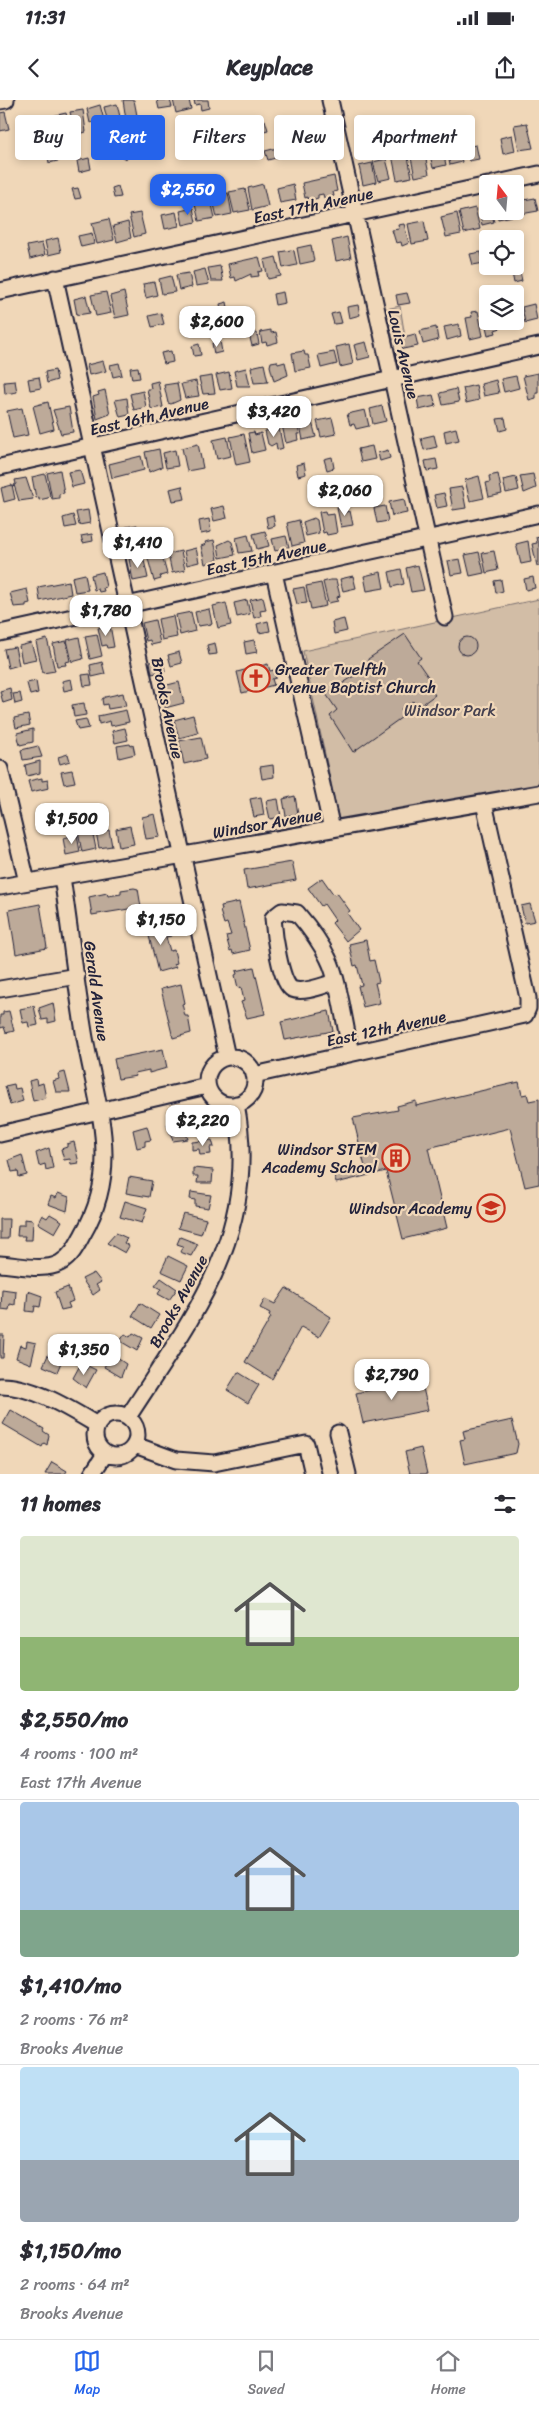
<!DOCTYPE html>
<meta charset="utf-8">
<style>
:root{--surface:#fff;--page:#f2f2f3;--text:#2b2b33;--muted:#7c7c81;--line:#e1e1e2;--accent:#2563eb}
body{margin:0;font-family:Sriracha,sans-serif;background:var(--page);color:var(--text);height:100vh;display:flex;flex-direction:column;font-size:19px;white-space:nowrap}
*{box-sizing:border-box;margin:0}
p{font-size:16px;color:var(--muted)}
.icon{flex:none;width:28px;height:28px;fill:none;stroke:currentColor;stroke-width:2;stroke-linecap:round;stroke-linejoin:round}
.map{position:relative;height:1374px;overflow:hidden}
.sheet{display:flex;flex-direction:column;background:var(--surface);flex:1}
.sheet>*{flex:none}
.top-card{position:absolute;left:15px;top:15px;width:510px;height:45px;display:flex;gap:10px}
.needle{width:32px;rotate:344deg}
.controls{position:absolute;left:479px;top:75px;display:grid;gap:10px}
.controls a{display:grid;place-items:center;width:45px;height:45px;border-radius:5px;background:var(--surface);box-shadow:0 2px 8px #0003;font-size:25px}
.price{position:absolute;translate:-50% -42px;padding:0 11px;border-radius:10px;background:#fff;color:#222;font-size:16px;line-height:32px;filter:drop-shadow(0 1px 2px #0008)}
.price::after{content:'';position:absolute;left:50%;top:30px;width:15px;height:11px;margin-left:-8px;background:inherit;clip-path:polygon(0 0,100% 0,50% 100%)}
.price.on{background:var(--accent);color:#fff}
ul{padding:0;list-style:none}
li{display:grid;align-content:center;gap:10px;height:265px;padding:0 20px}
li+li{border-top:1px solid var(--line)}
li span{display:grid;place-items:center;height:155px;border-radius:5px;color:#555}
li>.icon{margin-inline-start:auto}
span .icon{width:90px;height:90px;fill:#fffc;stroke-width:1}
li b{font-size:21px}
h2{display:flex;justify-content:space-between;align-items:center;height:60px;padding:0 20px;font-size:21px}
.chip{padding:0 18px;border-radius:5px;background:var(--surface);box-shadow:0 2px 8px #0003;font-size:18px;line-height:45px}
.chip.on{background:var(--accent);color:#fff}
.status{display:flex;justify-content:space-between;align-items:center;height:35px;padding:0 25px;background:var(--surface);direction:ltr}
.status svg{height:14px;fill:currentColor}
header{display:flex;justify-content:space-between;align-items:center;height:65px;padding:0 20px;background:var(--surface);font-size:22px;font-weight:800}
.tab-bar{display:flex;justify-content:space-around;align-items:center;height:70px;border-top:1px solid var(--line);background:var(--surface);font-size:14px;color:var(--muted)}
.tab-bar a{display:grid;justify-items:center;gap:2px}
.tab-bar .on{color:var(--accent)}
.map>svg:first-child{display:block}
.green{fill:#d2bda6;stroke:#7a7070}
.building{fill:#bdaa99;stroke:#22223b}
.lines{fill:none;stroke-linecap:round;stroke-linejoin:round}
.minor-casing{stroke:#22223b;stroke-width:19}
.minor{stroke:#f0d7b8;stroke-width:15}
.labels{text-anchor:middle;stroke-width:4.5;stroke-linejoin:round;paint-order:stroke}
.street-label{font-size:16px;fill:#22223b;stroke:#f0d7b8}
.poi-label{font-size:16px;fill:#22223b;stroke:#f0d7b8;text-anchor:end}
.park-label{font-size:16px;fill:#454150;stroke:#f0d7b8}
</style>
<div class="status"><b>11:31</b><svg viewBox="0 0 49 12"><path d="M0 12V9h3v3zM5 12V6h3v6zM10 12V3h3v9zM15 12V0h3v12zM26 1h20v11H26zM47 4h2v5h-2z"/></svg></div>
<header><svg class="icon" aria-label="back" viewBox="0 0 24 24"><path d="M15 5l-7 7 7 7"/></svg>Keyplace<svg class="icon" aria-label="share" viewBox="0 0 24 24"><path d="M12 15V3M7 8l5-5 5 5M5 13v7h14v-7"/></svg></header>
<div class="map">
<svg width="539" height="1374" viewBox="0 0 539 1374">
<rect width="100%" height="100%" fill="#f0d7b8"/>
<filter id="ink" filterUnits="userSpaceOnUse"><feTurbulence type="fractalNoise" baseFrequency=".02" numOctaves="2"/><feDisplacementMap in="SourceGraphic" scale="10" xChannelSelector="R" yChannelSelector="G"/><feConvolveMatrix kernelMatrix="1 2 1 2 8 2 1 2 1" color-interpolation-filters="sRGB"/></filter>
<g filter="url(#ink)">
<path class="green" d="M400 206 405 237 393 240 386 209Z
M539 499V685L339 720 303 551Z"/>
<path class="building" d="M123 0H134L139 26 132 27 130 19 126 20Z
M157 0H170L172 7 159 9Z
M173 0H189L191 9 176 13Z
M194 0H208L209 8 201 10 200 4 195 5Z
M117 4 121 21 108 23 104 7Z
M100 5 104 20 90 23 87 9Z
M83 10 86 32 79 34 77 27 74 28 70 12Z
M5 12 9 29 0 31V13Z
M66 13 71 33 56 36 52 16Z
M265 20 268 30 253 34 250 23Z
M527 23 533 48 519 50 514 25Z
M243 25 245 36 237 38 235 27Z
M211 33 213 44 203 46 200 35Z
M32 34 34 42 20 45 18 37Z
M321 34 324 44 312 47 310 37Z
M512 35 515 51 503 54 500 38Z
M145 37 148 49 135 52 132 39Z
M56 42 62 60 49 63 46 44Z
M32 43 34 51 24 53 22 46Z
M476 45 479 59 469 61 465 47Z
M281 47 283 56 268 60 265 51Z
M128 48 130 57 124 59 122 49Z
M459 48 462 62 450 65 447 51Z
M424 50 429 74 415 77 410 53Z
M407 52 412 77 397 80 392 55Z
M443 52 446 65 433 68 430 55Z
M89 58 91 69 79 72 77 61Z
M386 59 391 78 378 81 373 62Z
M372 63 376 82 363 85 359 66Z
M334 76 337 91 333 92 334 96 324 98 323 94 318 95V98L308 101 307 97 305 98 302 83Z
M263 84 268 106 252 110 248 88Z
M293 84 296 100 280 103 277 88Z
M118 86 121 97 114 98 112 88Z
M78 88 81 98 75 99 72 89Z
M245 89 250 110 234 113 229 92Z
M228 93 232 114 217 117 212 96Z
M210 96 215 118 199 121 194 100Z
M535 98 538 111 521 114 518 101Z
M488 107V111H491L494 122 482 125 479 109Z
M193 108 196 122 183 125 180 111Z
M475 108 480 129 464 133 459 112Z
M497 111H512L513 116 498 119Z
M176 112 179 126 165 129 162 115Z
M140 113 145 134 134 137 129 115Z
M457 113 461 134 446 137 441 117Z
M109 119 114 140 97 144 92 123Z
M424 121 428 141 412 144 408 124Z
M128 122 131 138 117 142 113 126Z
M404 124 409 143 402 146 401 142 396 143 392 130 399 129 398 125Z
M92 133 94 144 81 147 78 136Z
M347 137 351 158 336 161 332 141Z
M58 138 61 152 48 155 45 141Z
M42 143 45 155 30 159 27 146Z
M311 145 314 161 300 164 297 148Z
M291 150 294 151 297 165 283 168 280 152Z
M481 152 484 163 473 165 470 154Z
M259 157 263 171 258 172 259 176 251 177V174L236 181 235 177 231 178 228 164Z
M276 157 281 176 268 179 264 160Z
M220 166 223 181H211L208 168Z
M205 169 209 184 196 186 193 172Z
M520 172 522 181 514 183 512 173Z
M189 173 192 187 179 190 176 175Z
M171 176 175 192 162 194 159 179Z
M154 182 157 195 146 198 143 184Z
M106 192 111 213 96 216 91 195Z
M124 192 129 215 115 218 110 196Z
M283 192 285 203 275 205 273 194Z
M407 193 410 203 398 205 396 195Z
M86 196 90 213 77 215 74 199Z
M227 202 229 213 222 215 220 204Z
M534 204 537 220 525 223 522 207Z
M358 205 360 215 349 218 347 207Z
M488 209V221H500L501 228 495 230 496 233 488 235 482 210Z
M478 211 483 236 470 239 466 218 472 217 471 212Z
M339 212 342 223 334 224 331 214Z
M161 213 164 224 152 227 149 216Z
M459 224 461 236 447 240 444 227Z
M436 227 438 240 423 244 420 231Z
M271 230V233L276 232 278 242 267 245 266 242 262 243 260 232Z
M257 233 259 244 252 246 249 234Z
M415 234 418 246 403 249 400 238Z
M220 241 222 252 214 254 212 243Z
M366 242 370 257 358 260 354 245Z
M199 244 201 255 194 256 192 246Z
M349 244 353 264 340 267 336 247Z
M171 251 173 262 164 264 161 253Z
M304 251 305 255H308L311 268 295 271 292 253Z
M334 252 337 264 321 268 318 255Z
M103 261 106 271 89 275 87 265Z
M277 261 278 264 285 262 288 275 274 281 270 266 271 262Z
M119 263 122 275 113 277 110 265Z
M264 264 268 282 254 283 251 267Z
M138 267 140 278 132 279 130 268Z
M246 268 250 286H237L234 271Z
M55 270 57 280 47 283 45 272Z
M229 272 232 288 220 290 216 275Z
M538 273V293H536V298L529 300 523 276Z
M212 276 215 293 203 294 199 278Z
M516 276 519 288 504 292 501 279Z
M39 277 41 288 30 290 28 279Z
M496 280 499 293 484 296 481 284Z
M15 281 17 292 5 294 4 282Z
M158 281 163 307 151 309 147 289H151L150 283Z
M196 281 199 296 185 298 181 284Z
M177 283 180 300 171 304 168 303 164 285Z
M476 285 479 300 466 303 463 288Z
M456 289 459 302 443 305 440 293Z
M105 290 110 314 97 319 93 297 99 295 98 292Z
M143 291 146 307 134 310 130 294Z
M433 295 436 306 419 310 417 298Z
M127 298 129 315 120 317 115 300Z
M48 302 54 329 40 333 33 306Z
M382 306 386 321 373 324 370 309Z
M69 307 73 332 61 334 53 310Z
M22 308 28 335 13 338 7 311Z
M365 310 369 326 356 329 354 324 350 325 347 314Z
M311 318 316 337 303 340 300 325 306 324 304 319Z
M332 318 336 334 321 337 317 321Z
M505 318 507 329 500 331 497 319Z
M289 323 290 326 295 325 296 328H298L300 334H297L298 340 286 343 282 325Z
M279 328 283 348 277 350 276 343 271 346 268 344 265 331Z
M456 328 459 340 446 343 444 331Z
M254 332 255 335 261 333 265 350 252 353 248 333Z
M244 334 250 362 236 365 230 337Z
M434 335 437 347 424 350 421 338Z
M227 337 231 356 217 359 213 340Z
M198 344 203 368 187 371 182 348Z
M372 346 375 359 361 362 358 349Z
M159 349 162 367 149 372 145 352Z
M175 350 178 366 166 368 163 353Z
M388 350 390 358 380 361 378 353Z
M141 356 144 370 112 378 109 364Z
M332 357 334 368 327 370 324 359Z
M436 359 438 369 427 371 425 361Z
M304 363 306 374 298 376 296 365Z
M60 370 64 393 59 394V398L52 399 47 373Z
M80 370 84 384 72 387 68 372Z
M45 374 50 395 48 398 39 400V397L36 398 32 377Z
M498 374 502 394 489 397 486 383 490 382 489 376Z
M533 374 536 388 524 393 520 376Z
M479 376 484 398 470 401 465 380Z
M516 377 519 390 506 393 503 380Z
M26 378 33 399 19 401 14 385 16 384 15 380Z
M329 383 333 399 323 401 320 385Z
M344 383 347 396 339 398 336 385Z
M12 385 15 399 4 402 1 388Z
M182 386 185 399 173 401 170 389Z
M462 387 466 408 453 410 449 389Z
M444 393 447 406 437 408 434 395Z
M404 399 407 413 392 416 389 402Z
M224 406 227 418 214 421 211 409Z
M344 406 345 412 350 411 353 425 341 427 337 408Z
M385 406 388 421 377 423 374 408Z
M88 410 90 423 79 425 76 412Z
M325 411 326 415 334 414 337 433 327 435 326 432 323 433 319 412Z
M73 415 76 426 65 428 63 418Z
M273 415 275 426 268 428 266 417Z
M314 418 317 420 319 433 306 436 303 422Z
M209 419 211 432 201 434 199 421Z
M299 420 304 443 292 446 287 423Z
M137 425 140 440 129 442 126 427Z
M265 431 269 446 257 449 253 434Z
M92 434 93 441 83 443 81 436Z
M248 435 252 451 239 453 236 438Z
M286 436 289 447 275 451 272 439Z
M539 436V466H537L532 444 537 443 536 437Z
M214 440 218 460 205 464 201 446 206 444 205 442Z
M229 440 232 442 235 455 220 458 218 445Z
M528 441 531 462 521 464 516 444Z
M196 448 199 462 187 465 184 451Z
M181 451 185 470 172 473 168 454Z
M494 451 498 470 486 473 482 453Z
M161 452 167 474 160 476 161 479 154 481 147 455Z
M479 452 484 473 470 476 465 455Z
M143 456 148 478 133 481 129 459Z
M460 459 463 473 451 475 448 461Z
M418 465 424 490 411 492 406 468Z
M401 469 404 484 392 487 389 472Z
M103 472 106 487 103 488 104 491 99 492 98 489 94 490 91 475Z
M381 472 384 488 367 491 364 476Z
M85 474 88 490 75 492 72 477Z
M353 476 356 488 343 491 340 479Z
M533 477 535 488 526 490 524 479Z
M330 480H336L340 496 337 497 338 501 328 503 323 482Z
M501 480 503 491 496 493 494 481Z
M69 481 71 494 40 501 38 487Z
M321 483 326 506 311 509 306 486Z
M304 487 307 503 297 504 293 489Z
M27 489 30 503 26 504V506L14 507 10 493Z
M263 497 266 510 260 511 261 516 254 518 250 500Z
M247 500 250 514 237 517 234 503Z
M226 503 231 525 218 528 213 506Z
M209 509 212 524 198 526 195 512Z
M191 512 195 531 180 535 176 515Z
M173 516 177 537 162 540 158 519Z
M344 519 347 531 334 534 332 522Z
M155 520 160 543 151 545 150 540 146 541 142 523Z
M268 521 270 531 259 533 257 524Z
M110 525 114 547 107 548 106 545 102 546 98 528Z
M97 534 102 556 90 559 85 536Z
M405 534 421 558 417 561 431 581 427 585 435 595 417 608 413 601 401 609 405 615 353 652 330 616 337 610 326 594 368 567V559Z
M458 546a9 9 0 1 1 18 0a9 9 0 1 1-18 0Z
M79 537 83 559 72 562 67 540Z
M47 539 55 571 43 573 36 542Z
M254 540 257 552 246 554 244 542Z
M66 541 70 561 65 562 66 565 57 566 53 544Z
M31 543 36 559 22 562 19 546Z
M215 543 217 554 209 555 207 545Z
M15 547 19 565 8 568 4 549Z
M179 552 182 563 171 566 168 555Z
M163 559 165 571 152 574 150 562Z
M102 562 105 574 92 577 90 565Z
M268 564 270 571 274 570 276 578 272 579 274 585 242 593 237 572Z
M90 574 92 585 84 586 82 575Z
M71 579 73 589 64 591 62 581Z
M36 581 38 593 30 595 27 583Z
M179 582 184 603 165 608 160 587Z
M10 588 12 600 3 603 0 591Z
M20 593 22 602 15 604 13 594Z
M123 593 126 606 108 609 107 604 103 605 102 599 105 597Z
M84 603 86 615 74 617 72 605Z
M126 610 129 622 111 626 110 621 99 624 98 616Z
M28 615 30 625 16 628 14 618Z
M193 615 198 633 179 638 174 620Z
M86 619 89 628 78 630 75 621Z
M125 628 128 640 115 643 112 631Z
M33 629V642L20 645 17 633Z
M201 637 206 659 184 664 179 641Z
M130 644 131 646 133 645 135 654 119 658 117 646Z
M38 646 42 657 23 660 21 650Z
M68 654 70 661 60 664 58 657Z
M40 661V673L27 676 25 665Z
M273 665 274 677 262 679 260 667Z
M72 670 75 682 64 684 61 672Z
M42 678V681L48 680 49 688 31 692 28 681Z
M295 696 298 714 286 716 283 699Z
M261 697 264 715 254 717 250 699Z
M278 699 281 717 270 719 266 701Z
M155 714 160 737 146 739 142 717Z
M130 726 134 744 119 747 116 729Z
M92 729 96 749 82 752 78 732Z
M109 730 112 746 99 748 96 732Z
M77 735 80 752 66 755 63 738Z
M292 762 296 780 247 789 244 770Z
M322 778 334 795 337 793 350 811 347 813 359 830 346 841 332 823 335 820 324 804 321 806 308 788Z
M134 788 138 789 141 807 92 815 89 797 107 793 108 796 121 794V790Z
M239 802 250 850 233 854 232 850 230 851 226 836 231 835 227 823 224 824 220 811 222 810 221 806Z
M40 804 47 848 16 854 9 810Z
M530 804 535 821 525 823 521 806Z
M164 820 171 836 166 837 170 851 174 850 177 863 174 864 176 867 158 872 146 824Z
M366 840 370 861 374 860 379 882 375 883 380 903 363 907 358 886 362 885 357 865 354 866 349 844Z
M254 867 265 914 247 918 241 902 244 901 241 887 238 888 235 875 237 874 236 871Z
M181 884 185 903 182 904 185 916H188L191 933 173 938 161 889Z
M53 903 56 921 48 923V919L42 920 39 908Z
M34 906 38 925 29 927 28 922 23 923 20 909Z
M9 911 14 931 6 933 4 927 0 928V915H3V912Z
M329 911 333 931 285 940 281 922Z
M163 949 167 968 149 973V970L135 973 136 976 118 979 114 959Z
M65 972 70 992H56L53 981 59 979 58 974Z
M36 979 37 985 43 983 46 998 33 1001 29 981Z
M519 982 522 995 527 994 529 1001 539 999V1084L525 1087 510 1028 428 1048 447 1128 403 1139 386 1071 336 1083 334 1075 365 1067 353 1018 398 1010 397 1006 416 1001V1006Z
M14 984 15 989 20 988 23 1001 10 1005 5 986Z
M182 1021 188 1039 173 1041 167 1024Z
M147 1026 151 1040 145 1041V1046L137 1048 133 1030Z
M212 1040 214 1047H210L211 1054 200 1055 199 1049 192 1050V1042Z
M74 1042 79 1063 71 1064 70 1059 64 1060 61 1049 67 1047V1044Z
M49 1048 53 1068 46 1070 45 1064 39 1066 36 1053Z
M22 1055 27 1075 19 1077 18 1071 12 1072 9 1060Z
M193 1068 213 1070 212 1083H197L198 1076H193Z
M129 1077 152 1081 149 1097 126 1093Z
M191 1092 211 1095 208 1108 195 1106V1100L190 1099Z
M58 1093 69 1097 67 1111 48 1104 51 1096 56 1098Z
M125 1101 147 1108 142 1123 120 1117Z
M183 1113 206 1119 201 1134 178 1128Z
M50 1114 62 1121 55 1133 38 1123 42 1115 47 1118Z
M0 1119H9L8 1139H0Z
M24 1119 33 1120 32 1140H24L25 1136H17L18 1125H24Z
M116 1133 127 1138 124 1143 129 1146 125 1153 107 1143Z
M180 1137 198 1144 191 1156 180 1152 183 1146 177 1144Z
M168 1156 188 1166 181 1180 161 1171Z
M94 1173 101 1182 96 1185 100 1190 93 1195 82 1179Z
M161 1178 177 1189 169 1200 158 1194 161 1189 155 1186Z
M68 1187 73 1201 68 1203 70 1208 61 1210 55 1192Z
M286 1188 331 1217 319 1237 301 1227 272 1279 245 1262 271 1217 269 1216 270 1213 260 1208 265 1199 275 1204Z
M2 1189 16 1191 15 1205 10 1204 9 1210 1 1209Z
M28 1191 42 1196 40 1207 35 1206 34 1212 26 1211Z
M140 1203 159 1215 151 1228 132 1216Z
M133 1233 143 1238 137 1251 120 1241 125 1234 130 1237Z
M0 1235H4L3 1258H0Z
M27 1241 36 1243 31 1264 16 1258 20 1245 26 1247Z
M57 1250 65 1253 57 1272 43 1266 49 1253 54 1255Z
M117 1258 126 1264 121 1277 104 1267 108 1260 114 1263Z
M88 1266 96 1270 86 1288 73 1278 79 1267 86 1270Z
M238 1272 259 1285 248 1303 227 1290Z
M421 1279 428 1310 363 1323 356 1293Z
M11 1310 44 1329 43 1331 49 1335 47 1345 44 1343 42 1347 3 1324Z
M512 1320 518 1344 516 1353 465 1364 460 1340 465 1339 463 1331Z
M421 1348 427 1374H410L405 1352Z
M52 1362 67 1371 65 1374H45Z"/>
<g class="lines">
<g class="minor-casing">
<path id="minor" d="M330 0 445 517
M0 1 6 0
M493 84 539 74
M55 178 227 957
M0 191 488 85
M0 367 539 246
M274 473 332 729
M0 533 539 414
M0 669 27 782
M0 787 539 693
M335 882C324 885 303 894 292 889 280 883 274 832 273 818L282 811 297 813C309 827 320 841 328 858 339 879 345 927 351 953
M0 889 77 876
M207 981a24 24 0 1 1 48 0a24 24 0 1 1-48 0Z
M254 975 525 915 528 908V898L484 703
M0 1034 207 986
M0 1164C18 1165 44 1172 60 1163 72 1156 77 1145 83 1134 122 1067 97 1007 85 938 76 885 70 830 62 777
M0 1286C32 1285 70 1309 97 1325
M95 1335a21 21 0 1 1 42 0a21 21 0 1 1-42 0Z
M128 1317C193 1216 261 1132 236 1004
M338 1333 348 1374
M135 1345 176 1360 214 1363 306 1344 313 1374
M92 1374 105 1354"/>
</g>
<use href="#minor" class="minor"/>
</g>
</g>
<defs>
<g id="church-ring" transform="scale(1.4375)"><circle r="9.5" fill="#f0d7b8" stroke="#c8321e" stroke-width="1.5"/><path d="M-1.2-6h2.4v3.5h3.3v2.4h-3.3V6h-2.4V-.1h-3.3v-2.4h3.3Z" fill="#c8321e"/></g>
<g id="building-ring" transform="scale(1.4375)"><circle r="9.5" fill="#f0d7b8" stroke="#c8321e" stroke-width="1.5"/><path d="M-4-6H4V6H1V3H-1V6H-4ZM-2.5-4.3h1.7v1.8h-1.7ZM.8-4.3h1.7v1.8H.8ZM-2.5-1h1.7V.8h-1.7ZM.8-1h1.7V.8H.8Z" fill="#c8321e"/></g>
<g id="school-ring" transform="scale(1.4375)"><circle r="9.5" fill="#f0d7b8" stroke="#c8321e" stroke-width="1.5"/><path d="M0-5L7-2L0 1L-7-2ZM-4 1L0 2.5L4 1V4Q0 6-4 4Z" fill="#c8321e"/></g>
</defs>
<g fill-rule="evenodd">
<use href="#church-ring" x="256" y="578"/>
<use href="#building-ring" x="396" y="1058"/>
<use href="#school-ring" x="491" y="1108"/>
</g>
<g class="labels">
<g class="street-label">
<text transform="translate(313 105) rotate(-12)" y="6">East 17th Avenue</text>
<text transform="translate(404 254) rotate(77)" y="6">Louis Avenue</text>
<text transform="translate(149 316) rotate(-13)" y="6">East 16th Avenue</text>
<text transform="translate(266 457) rotate(-12)" y="6">East 15th Avenue</text>
<text transform="translate(168 608) rotate(78)" y="6">Brooks Avenue</text>
<text transform="translate(267 723) rotate(-10)" y="6">Windsor Avenue</text>
<text transform="translate(97 891) rotate(82)" y="6">Gerald Avenue</text>
<text transform="translate(386 928) rotate(-12)" y="6">East 12th Avenue</text>
<text transform="translate(178 1201) rotate(-61)" y="6">Brooks Avenue</text>
</g>
<g class="poi-label">
<text x="275" y="575" text-anchor="start">Greater Twelfth<tspan x="275" dy="18">Avenue Baptist Church</tspan></text>
<text x="377" y="1055">Windsor STEM<tspan x="377" dy="18">Academy School</tspan></text>
<text x="472" y="1114">Windsor Academy</text>
</g>
<g class="park-label">
<text x="450" y="616">Windsor Park</text>
</g>
</g>
</svg>
<div class="controls">
<a><svg class="needle" viewBox="-14 -14 28 28"><path d="M0-13l5 13h-10z" fill="#e53935"/><path d="M0 13l5-13h-10z" fill="#7c7c81"/></svg></a>
<a><svg class="icon" aria-label="locate" viewBox="0 0 24 24"><circle cx="12" cy="12" r="6"/><path d="M12 2v4M12 18v4M2 12h4M18 12h4"/></svg></a>
<a><svg class="icon" aria-label="layers" viewBox="0 0 24 24"><path d="M12 4l9 5-9 5-9-5zM3 14l9 5 9-5"/></svg></a>
</div>
<b class="price on" style="left:188px;top:116px">$2,550</b>
<b class="price" style="left:217px;top:248px">$2,600</b>
<b class="price" style="left:274px;top:338px">$3,420</b>
<b class="price" style="left:345px;top:417px">$2,060</b>
<b class="price" style="left:138px;top:469px">$1,410</b>
<b class="price" style="left:106px;top:537px">$1,780</b>
<b class="price" style="left:72px;top:745px">$1,500</b>
<b class="price" style="left:161px;top:846px">$1,150</b>
<b class="price" style="left:203px;top:1047px">$2,220</b>
<b class="price" style="left:84px;top:1276px">$1,350</b>
<b class="price" style="left:392px;top:1301px">$2,790</b>
<div class="top-card">
<a class="chip">Buy</a>
<a class="chip on">Rent</a>
<a class="chip">Filters</a>
<a class="chip">New</a>
<a class="chip">Apartment</a>
</div>
</div>
<section class="sheet">
<h2>11 homes<svg class="icon" aria-label="filters" viewBox="0 0 24 24"><path d="M4 7h16M4 17h16"/><circle cx="9" cy="7" r="2"/><circle cx="15" cy="17" r="2"/></svg></h2>
<ul>
<li><span style="background:linear-gradient(#dfe7d0 65%,#8fb573 0)"><svg class="icon" aria-label="home" viewBox="0 0 24 24"><path d="M3 11l9-7 9 7M6 9v11h12V9"/></svg></span><div><b>$2,550/mo</b><p>4 rooms · 100 m²</p><p>East 17th Avenue</p></div></li>
<li><span style="background:linear-gradient(#a9c7e8 70%,#7fa58c 0)"><svg class="icon" aria-label="home" viewBox="0 0 24 24"><path d="M3 11l9-7 9 7M6 9v11h12V9"/></svg></span><div><b>$1,410/mo</b><p>2 rooms · 76 m²</p><p>Brooks Avenue</p></div></li>
<li><span style="background:linear-gradient(#bfe0f5 60%,#9aa5b1 0)"><svg class="icon" aria-label="home" viewBox="0 0 24 24"><path d="M3 11l9-7 9 7M6 9v11h12V9"/></svg></span><div><b>$1,150/mo</b><p>2 rooms · 64 m²</p><p>Brooks Avenue</p></div></li>
</ul>
</section>
<nav class="tab-bar">
<a class="on"><svg class="icon" aria-label="map" viewBox="0 0 24 24"><path d="M3 6l6-2 6 2 6-2v14l-6 2-6-2-6 2zM9 4v14M15 6v14"/></svg>Map</a>
<a><svg class="icon" aria-label="saved" viewBox="0 0 24 24"><path d="M7 4h10v16l-5-4-5 4z"/></svg>Saved</a>
<a><svg class="icon" aria-label="home" viewBox="0 0 24 24"><path d="M3 11l9-7 9 7M6 9v11h12V9"/></svg>Home</a>
</nav>
